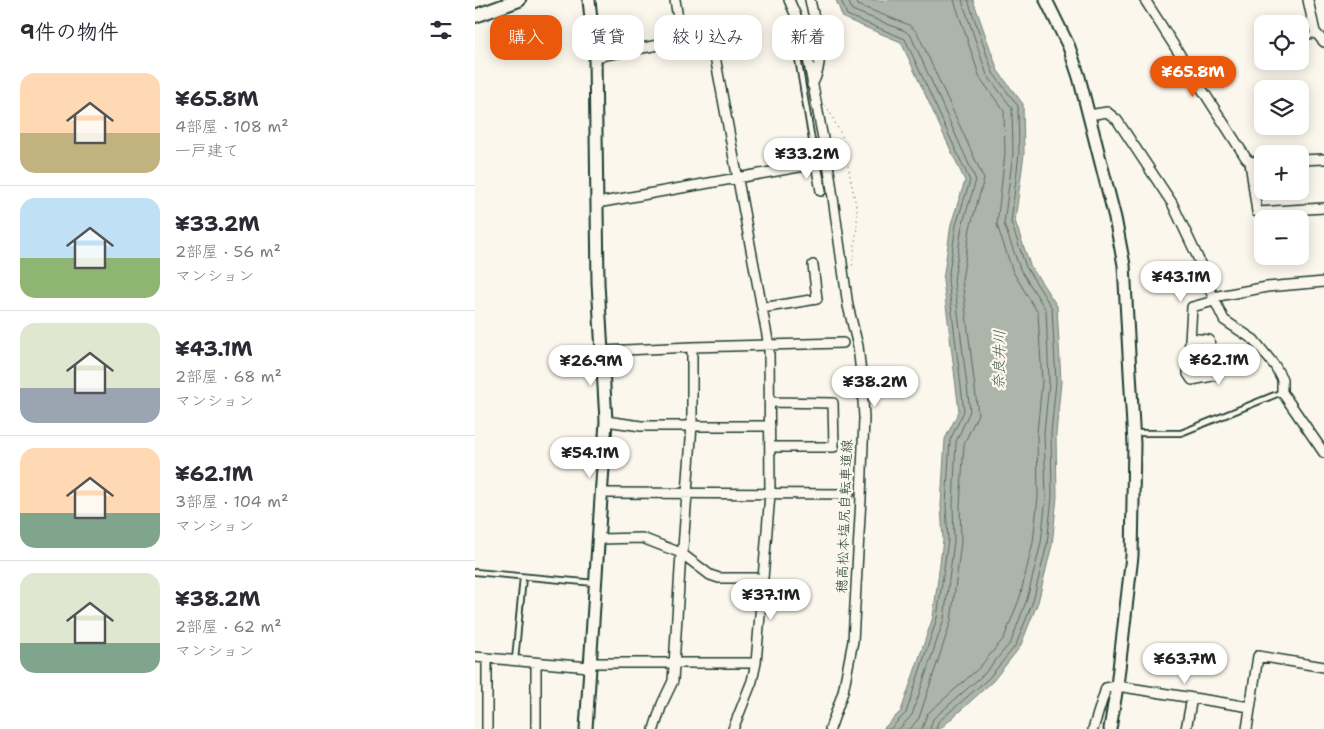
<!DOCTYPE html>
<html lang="ja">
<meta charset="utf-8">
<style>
:root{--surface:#fff;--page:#f2f2f3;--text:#2b2b33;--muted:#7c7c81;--line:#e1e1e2;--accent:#ea580c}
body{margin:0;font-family:"Shantell Sans","Klee One",sans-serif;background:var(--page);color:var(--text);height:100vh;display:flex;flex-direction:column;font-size:19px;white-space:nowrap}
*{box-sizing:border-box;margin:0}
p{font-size:16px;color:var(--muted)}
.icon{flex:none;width:28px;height:28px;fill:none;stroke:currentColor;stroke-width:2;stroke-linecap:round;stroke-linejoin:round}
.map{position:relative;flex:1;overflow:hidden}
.side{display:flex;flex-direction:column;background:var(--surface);width:475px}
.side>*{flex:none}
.banner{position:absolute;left:15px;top:15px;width:475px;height:45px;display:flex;gap:10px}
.fabs{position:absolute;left:779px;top:15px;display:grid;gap:10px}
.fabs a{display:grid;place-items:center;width:55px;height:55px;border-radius:10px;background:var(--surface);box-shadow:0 2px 12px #0003;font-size:25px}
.price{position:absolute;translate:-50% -42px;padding:0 11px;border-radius:18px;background:#fff;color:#222;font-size:16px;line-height:32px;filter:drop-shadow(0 1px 2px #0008)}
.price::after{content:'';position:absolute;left:50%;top:30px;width:15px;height:11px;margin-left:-8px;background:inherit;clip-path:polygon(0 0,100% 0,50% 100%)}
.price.active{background:var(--accent);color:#fff}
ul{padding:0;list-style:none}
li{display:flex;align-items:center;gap:15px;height:125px;padding:0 20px}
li+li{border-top:1px solid var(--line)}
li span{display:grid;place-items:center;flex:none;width:140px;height:100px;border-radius:15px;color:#555}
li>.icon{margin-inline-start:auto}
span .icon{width:60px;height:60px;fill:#fffc;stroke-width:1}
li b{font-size:21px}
h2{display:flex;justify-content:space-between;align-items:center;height:60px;padding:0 20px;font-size:21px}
.chip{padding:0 18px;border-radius:15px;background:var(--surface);box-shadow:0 2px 12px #0003;font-size:18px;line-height:45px}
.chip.active{background:var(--accent);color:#fff}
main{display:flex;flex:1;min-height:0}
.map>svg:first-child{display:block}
.water{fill:#adb4aa;stroke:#74847b}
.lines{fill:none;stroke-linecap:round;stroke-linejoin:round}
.shore{stroke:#586d63;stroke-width:1}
.service-casing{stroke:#1f3d34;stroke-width:8}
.minor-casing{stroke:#1f3d34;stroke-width:12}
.tertiary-casing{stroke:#1f3d34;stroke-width:15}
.secondary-casing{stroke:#1f3d34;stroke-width:16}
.path{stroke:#1f3d34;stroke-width:1;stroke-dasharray:1 4;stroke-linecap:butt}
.service{stroke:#fbf7ec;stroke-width:4.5}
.minor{stroke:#fbf7ec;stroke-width:9}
.tertiary{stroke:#fbf7ec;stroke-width:11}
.secondary{stroke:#fbf7ec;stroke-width:12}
.labels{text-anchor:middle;stroke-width:4.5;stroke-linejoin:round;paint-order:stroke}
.street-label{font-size:14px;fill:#1f3d34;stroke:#fbf7ec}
.water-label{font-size:15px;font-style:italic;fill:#425b52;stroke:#fbf7ec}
</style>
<main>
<section class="side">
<h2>9件の物件<svg class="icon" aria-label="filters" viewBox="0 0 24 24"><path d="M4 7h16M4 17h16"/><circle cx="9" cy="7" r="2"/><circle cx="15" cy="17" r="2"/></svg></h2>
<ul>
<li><span style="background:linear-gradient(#ffd9b3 60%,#c2b280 0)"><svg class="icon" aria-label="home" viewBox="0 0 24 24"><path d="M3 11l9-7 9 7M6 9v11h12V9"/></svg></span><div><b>¥65.8M</b><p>4部屋 · 108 m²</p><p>一戸建て</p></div></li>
<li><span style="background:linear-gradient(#bfe0f5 60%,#8fb573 0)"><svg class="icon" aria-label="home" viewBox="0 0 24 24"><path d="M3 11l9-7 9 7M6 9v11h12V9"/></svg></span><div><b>¥33.2M</b><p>2部屋 · 56 m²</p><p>マンション</p></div></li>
<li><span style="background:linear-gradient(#dfe7d0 65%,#9aa5b1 0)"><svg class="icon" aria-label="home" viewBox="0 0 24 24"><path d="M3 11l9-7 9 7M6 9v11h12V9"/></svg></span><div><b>¥43.1M</b><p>2部屋 · 68 m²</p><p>マンション</p></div></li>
<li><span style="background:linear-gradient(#ffd9b3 65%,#7fa58c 0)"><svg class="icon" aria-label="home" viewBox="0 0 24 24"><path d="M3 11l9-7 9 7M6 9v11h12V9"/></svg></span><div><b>¥62.1M</b><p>3部屋 · 104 m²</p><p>マンション</p></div></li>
<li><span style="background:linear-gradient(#dfe7d0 70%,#7fa58c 0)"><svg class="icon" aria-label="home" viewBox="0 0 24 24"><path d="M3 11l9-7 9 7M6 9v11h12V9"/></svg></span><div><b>¥38.2M</b><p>2部屋 · 62 m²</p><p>マンション</p></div></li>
</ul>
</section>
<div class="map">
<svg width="849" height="729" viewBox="0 0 849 729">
<rect width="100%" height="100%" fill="#fbf7ec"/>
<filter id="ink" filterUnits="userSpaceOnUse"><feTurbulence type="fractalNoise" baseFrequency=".02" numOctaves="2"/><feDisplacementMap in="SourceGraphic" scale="10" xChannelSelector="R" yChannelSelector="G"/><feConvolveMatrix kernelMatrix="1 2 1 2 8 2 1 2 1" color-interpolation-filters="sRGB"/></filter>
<g filter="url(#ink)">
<path class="water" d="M361 0H498L523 71 548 104 549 154 540 221 555 265 582 306 586 382 581 434 582 497 577 545 563 602 545 647 518 681 465 729H408L426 711 458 617 468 540 466 505 470 439 484 411 468 280 476 224 490 181 426 42 368 18Z"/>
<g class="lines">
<path class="shore" d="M366 0 372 15 430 39 495 181 481 225 473 280 489 411 475 440 471 505 473 540 462 618 431 713 415 729
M373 0 377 10 430 31 436 36 501 180 487 226 479 280 495 411 481 442 478 505 479 541 469 619 437 715 424 729
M381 0 383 5 434 25 442 32 509 179 495 228 487 280 503 414 489 444 485 505 486 542 476 621 444 718 435 729
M447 729 452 714 504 668 529 638 545 597 558 542 563 497 562 433 567 382 563 313 538 272 522 225 530 153 529 111 505 78 479 0
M455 729 458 719 510 673 536 642 552 599 566 543 571 497 569 433 574 382 571 310 545 269 529 224 538 153 537 108 512 75 487 0
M461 729 463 722 514 678 541 645 558 601 572 544 577 497 576 433 581 382 577 308 551 267 536 222 544 153 543 106 518 73 493 0"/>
<g class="service-casing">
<path id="service" d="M324 27 319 35 341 164
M825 37 841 35
M660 433H706L807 392
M0 572 120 583
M40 660 48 577"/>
</g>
<g class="minor-casing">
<path id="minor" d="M200 0 207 42
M314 0 328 32 355 176 373 306 383 346 387 382 389 418 386 498 378 641 368 692 355 729
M335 0C341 28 352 59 337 85
M670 0 771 158 775 162 788 161
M833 0 840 32 849 42
M120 57 236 35 294 346 295 494 281 663 277 681 258 729
M614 115 632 112 642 120 697 203 723 258 738 297 749 320 779 340 800 366 807 379V392L849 453
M825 160 849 159
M775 162 782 212 849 208
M122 203 341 164 346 191
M738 297 792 287 849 282
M287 308 342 299 338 265
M715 338 734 340 742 375 717 380 713 374 717 307 739 301
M217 347 368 343
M127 351 217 347V425L208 548 206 553 198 681 187 704 179 729
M295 402 358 403 359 447H295
M131 421 166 426H295
M127 493 374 494
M124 539 167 538 206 553 235 575 244 578H288
M0 657 114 667
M12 658V729
M61 663V729
M114 663H281
M618 729 631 688 642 686 775 707
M711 729 717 698
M772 729 783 656 849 667"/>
</g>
<g class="tertiary-casing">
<path id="tertiary" d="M571 0 594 47 604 77 640 218 649 265 659 444 657 556 642 686 635 729
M111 729 131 421 123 283 120 57 114 0"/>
</g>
<g class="secondary-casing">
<path id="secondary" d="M0 16 44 0"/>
</g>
<path class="path" d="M351 105 367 136 382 210V227L377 268"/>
<use href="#service" class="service"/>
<use href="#minor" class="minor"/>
<use href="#tertiary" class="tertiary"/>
<use href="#secondary" class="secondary"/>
</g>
</g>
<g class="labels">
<g class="street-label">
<text transform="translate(369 516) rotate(-88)" y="5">穂高松本塩尻自転車道線</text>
</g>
<g class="water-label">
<text transform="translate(524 360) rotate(-89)" y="5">奈良井川</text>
</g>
</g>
</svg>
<div class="fabs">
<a><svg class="icon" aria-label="locate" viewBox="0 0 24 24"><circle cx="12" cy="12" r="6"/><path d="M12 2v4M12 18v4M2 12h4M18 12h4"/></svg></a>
<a><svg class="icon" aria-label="layers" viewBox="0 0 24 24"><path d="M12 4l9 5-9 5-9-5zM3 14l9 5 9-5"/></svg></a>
<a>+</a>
<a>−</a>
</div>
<b class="price active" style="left:718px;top:98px">¥65.8M</b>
<b class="price" style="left:332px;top:180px">¥33.2M</b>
<b class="price" style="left:706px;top:303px">¥43.1M</b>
<b class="price" style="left:744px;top:386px">¥62.1M</b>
<b class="price" style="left:116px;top:387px">¥26.9M</b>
<b class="price" style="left:400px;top:408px">¥38.2M</b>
<b class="price" style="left:115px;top:479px">¥54.1M</b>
<b class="price" style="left:296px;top:621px">¥37.1M</b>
<b class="price" style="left:710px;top:685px">¥63.7M</b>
<div class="banner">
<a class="chip active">購入</a>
<a class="chip">賃貸</a>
<a class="chip">絞り込み</a>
<a class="chip">新着</a>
</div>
</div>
</main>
